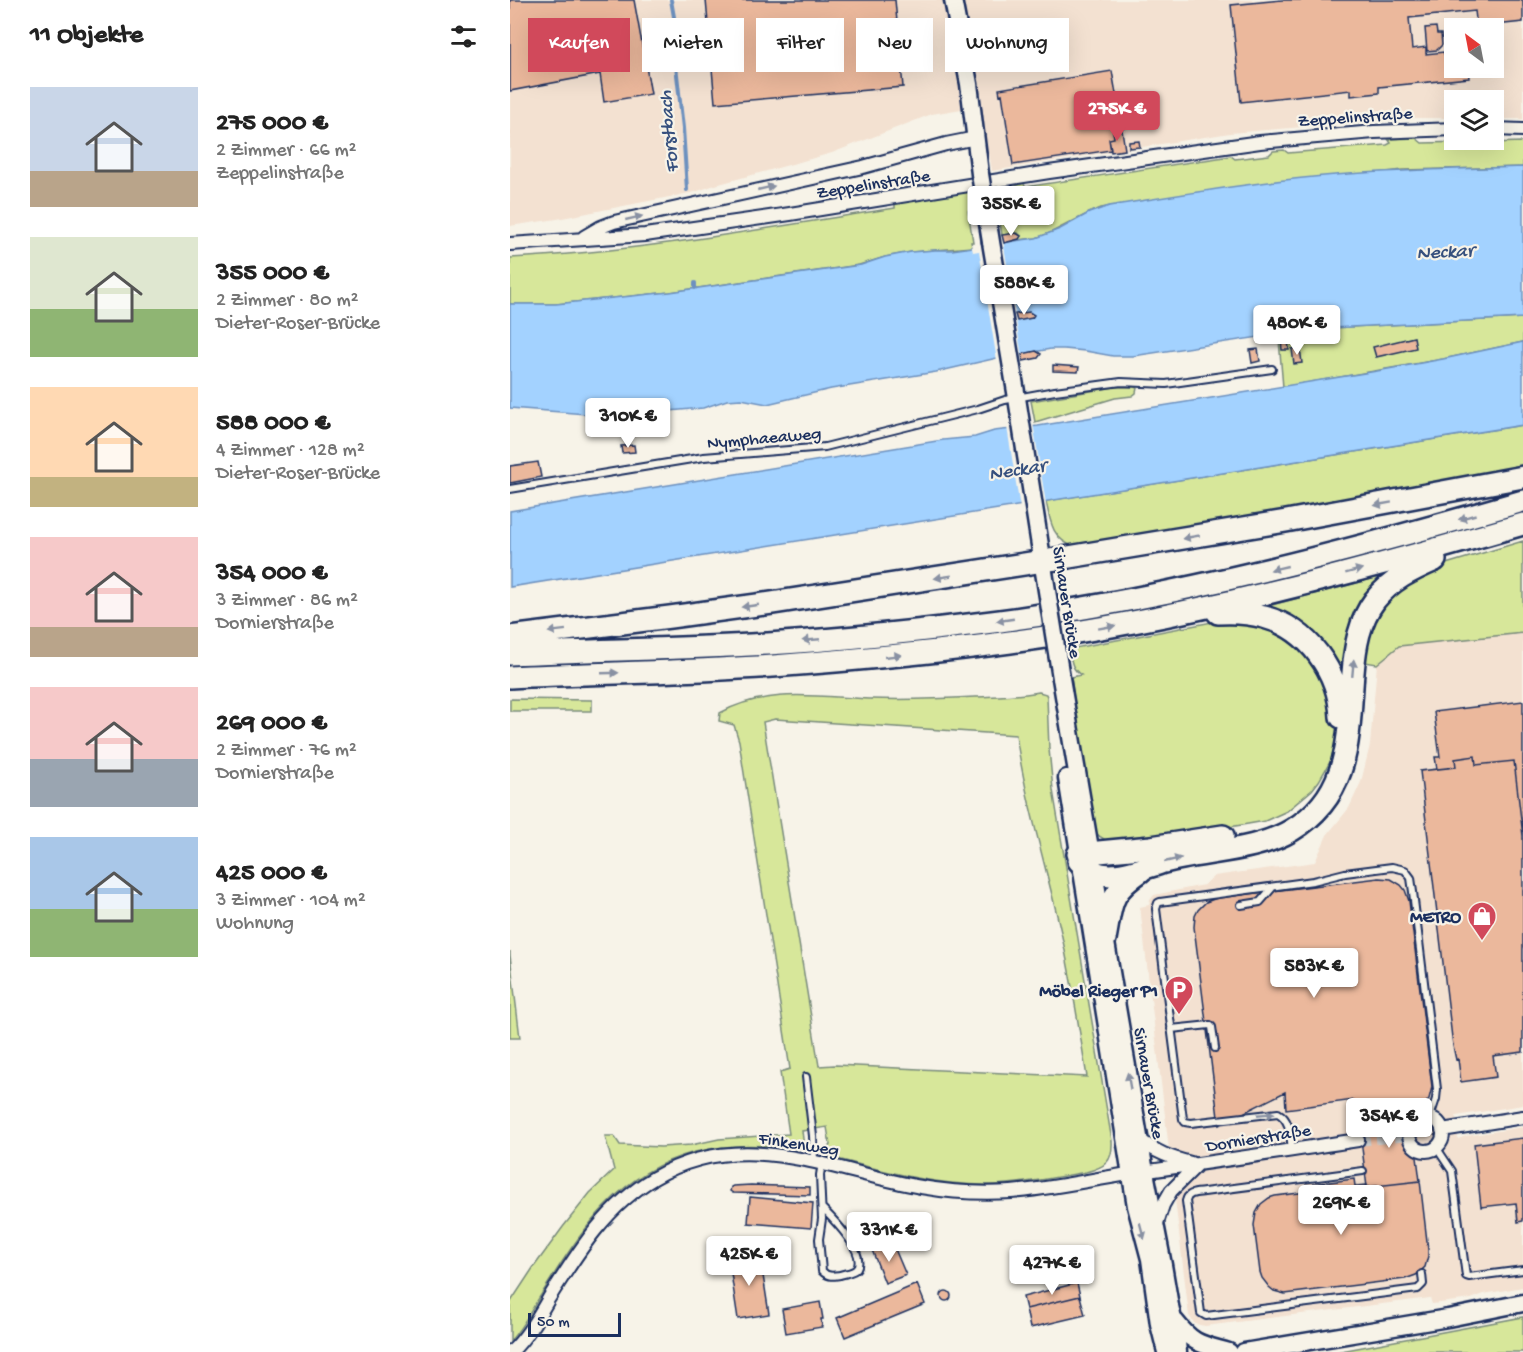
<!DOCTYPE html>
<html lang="de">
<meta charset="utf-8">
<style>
:root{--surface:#fff;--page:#f2f2f2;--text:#222;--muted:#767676;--accent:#d1495b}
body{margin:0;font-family:"Gochi Hand",sans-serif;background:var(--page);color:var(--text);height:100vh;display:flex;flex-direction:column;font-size:22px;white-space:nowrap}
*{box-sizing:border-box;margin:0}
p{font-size:20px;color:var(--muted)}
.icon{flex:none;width:33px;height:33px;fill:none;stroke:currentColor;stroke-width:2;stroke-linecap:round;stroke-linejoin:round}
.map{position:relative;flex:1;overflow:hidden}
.details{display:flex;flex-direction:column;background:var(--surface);width:510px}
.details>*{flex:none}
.top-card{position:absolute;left:18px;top:18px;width:570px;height:54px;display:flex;gap:12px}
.needle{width:39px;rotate:328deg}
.buttons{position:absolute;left:934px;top:18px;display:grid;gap:12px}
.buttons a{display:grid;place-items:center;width:60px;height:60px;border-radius:0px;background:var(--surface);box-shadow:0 6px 24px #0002;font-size:30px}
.scale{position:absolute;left:18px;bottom:15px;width:93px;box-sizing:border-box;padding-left:6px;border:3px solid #1b2f5e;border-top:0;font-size:16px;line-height:21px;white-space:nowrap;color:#1b2f5e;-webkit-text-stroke:4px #f7f3e8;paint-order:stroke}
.price{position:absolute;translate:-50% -51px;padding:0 14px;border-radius:6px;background:#fff;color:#222;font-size:20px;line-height:39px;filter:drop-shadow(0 2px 3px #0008)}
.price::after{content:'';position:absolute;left:50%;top:36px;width:18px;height:14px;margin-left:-9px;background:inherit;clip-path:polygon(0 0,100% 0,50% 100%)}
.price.on{background:var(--accent);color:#fff}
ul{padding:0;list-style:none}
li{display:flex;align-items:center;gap:18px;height:150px;padding:0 30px}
li span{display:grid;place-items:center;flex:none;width:168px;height:120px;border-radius:0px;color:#555}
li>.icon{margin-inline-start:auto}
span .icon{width:72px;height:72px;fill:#fffc;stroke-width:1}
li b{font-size:26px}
h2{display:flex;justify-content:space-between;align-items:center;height:72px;padding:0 30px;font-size:26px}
.tag{padding:0 21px;border-radius:0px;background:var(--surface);box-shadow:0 6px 24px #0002;font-size:21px;line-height:54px}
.tag.on{background:var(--accent);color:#fff}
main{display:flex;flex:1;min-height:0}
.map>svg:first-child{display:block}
.built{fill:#f3e1d1;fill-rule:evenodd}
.green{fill:#d7e79a;stroke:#798b7c;stroke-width:1.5;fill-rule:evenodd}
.water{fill:#a3d2ff;stroke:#6d91bf;stroke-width:1.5}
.pier{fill:#f7f3e8}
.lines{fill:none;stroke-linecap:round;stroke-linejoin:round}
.stream{stroke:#6d91bf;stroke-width:4}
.building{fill:#ebb89c;stroke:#1b2f5e;stroke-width:1.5}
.street-tunnel{stroke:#cbcccc;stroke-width:12;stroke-dasharray:12 6;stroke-linecap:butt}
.lane-casing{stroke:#1b2f5e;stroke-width:10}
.street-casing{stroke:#1b2f5e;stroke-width:16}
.secondary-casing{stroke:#1b2f5e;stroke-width:21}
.highway-casing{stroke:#1b2f5e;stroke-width:26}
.lane{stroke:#f7f3e8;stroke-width:6}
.street{stroke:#f7f3e8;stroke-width:12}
.secondary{stroke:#f7f3e8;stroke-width:16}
.highway{stroke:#f7f3e8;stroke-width:21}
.secondary-bridge-casing{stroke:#1b2f5e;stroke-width:21;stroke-linecap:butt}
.secondary-bridge{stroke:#f7f3e8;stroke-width:16}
.oneway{fill:#8991a3}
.labels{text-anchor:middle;stroke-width:4.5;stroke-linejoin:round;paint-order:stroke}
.street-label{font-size:18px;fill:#1b2f5e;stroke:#f7f3e8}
.poi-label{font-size:18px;font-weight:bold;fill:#1b2f5e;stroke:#f7f3e8;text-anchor:end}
.water-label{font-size:20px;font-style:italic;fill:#36507e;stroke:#f7f3e8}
</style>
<main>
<section class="details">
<h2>11 Objekte<svg class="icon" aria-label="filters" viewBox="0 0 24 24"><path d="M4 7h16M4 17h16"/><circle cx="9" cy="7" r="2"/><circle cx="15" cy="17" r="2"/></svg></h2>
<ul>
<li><span style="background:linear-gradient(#c9d6e8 70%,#b9a48a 0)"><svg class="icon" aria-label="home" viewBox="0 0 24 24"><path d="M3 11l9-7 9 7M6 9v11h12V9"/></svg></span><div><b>275 000 €</b><p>2 Zimmer · 66 m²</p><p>Zeppelinstraße</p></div></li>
<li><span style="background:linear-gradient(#dfe7d0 60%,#8fb573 0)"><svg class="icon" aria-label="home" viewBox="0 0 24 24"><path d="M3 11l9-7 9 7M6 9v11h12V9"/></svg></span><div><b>355 000 €</b><p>2 Zimmer · 80 m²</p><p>Dieter-Roser-Brücke</p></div></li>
<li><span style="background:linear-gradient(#ffd9b3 75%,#c2b280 0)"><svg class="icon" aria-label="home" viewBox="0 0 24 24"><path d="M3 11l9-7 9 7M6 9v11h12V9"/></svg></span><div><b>588 000 €</b><p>4 Zimmer · 128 m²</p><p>Dieter-Roser-Brücke</p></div></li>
<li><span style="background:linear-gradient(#f6c9c9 75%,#b9a48a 0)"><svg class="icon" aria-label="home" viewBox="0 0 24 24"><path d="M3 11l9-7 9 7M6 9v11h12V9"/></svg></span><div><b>354 000 €</b><p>3 Zimmer · 86 m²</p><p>Dornierstraße</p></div></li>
<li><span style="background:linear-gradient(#f6c9c9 60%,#9aa5b1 0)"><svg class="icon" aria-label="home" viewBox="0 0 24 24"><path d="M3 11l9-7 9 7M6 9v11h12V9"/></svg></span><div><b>269 000 €</b><p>2 Zimmer · 76 m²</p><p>Dornierstraße</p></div></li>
<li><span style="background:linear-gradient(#a9c7e8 60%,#8fb573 0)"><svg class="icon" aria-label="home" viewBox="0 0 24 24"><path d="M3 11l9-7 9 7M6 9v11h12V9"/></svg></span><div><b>425 000 €</b><p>3 Zimmer · 104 m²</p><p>Wohnung</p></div></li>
</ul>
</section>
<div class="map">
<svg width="1013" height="1352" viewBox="0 0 1013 1352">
<rect width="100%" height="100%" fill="#f7f3e8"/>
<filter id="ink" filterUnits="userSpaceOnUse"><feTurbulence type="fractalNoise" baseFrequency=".0167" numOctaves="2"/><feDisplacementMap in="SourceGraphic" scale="12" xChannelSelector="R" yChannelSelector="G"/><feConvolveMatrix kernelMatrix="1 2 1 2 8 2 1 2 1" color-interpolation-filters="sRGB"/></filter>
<g filter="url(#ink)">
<path class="built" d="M0 0H1013V119H984V100H945V118H906L720 133 482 171 479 153H477L469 106 422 114 322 153 202 186 185 192 47 219 0 226ZM945 28H984V68H945Z
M1013 633V1105L946 1116 948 1139 956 1136 1013 1127V1287L974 1294 961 1299 938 1302 922 1304 920 1298 695 1326 685 1324 679 1316 630 907 639 905 640 900 644 895 694 885 704 876 805 862 817 835 839 808 851 782 860 745 867 664 889 646Z"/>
<path class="green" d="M906 138 912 143 958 142 961 140H975L978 143 1013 142V167L893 170 640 200 591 208 579 213 540 233 526 238 507 240 511 236 508 233 492 235 486 194 514 183 515 187 721 156 725 159 759 155 763 151 774 150 778 153 877 145 881 143 878 139Z
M459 191 462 210 458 211 463 242H461L462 247 401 252 375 257 349 265 160 292 46 304H0V258C129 252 257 228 385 208V203Z
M1013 318V342L933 359 773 387 769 340H765L770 333 821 328Z
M605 387H624L627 388 626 393 622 396 605 398 525 422 521 401Z
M1013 425V470L566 547C543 541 540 522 536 501Z
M1013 541V633L889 646 867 664 849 661 868 607 916 570Z
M881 574 836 694 750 608Z
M713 620 756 624 802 654 828 716 826 739 821 760 809 781 802 790 777 811 755 821 738 824 637 840 597 841 589 836 585 831 576 787 561 677 571 675C561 669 561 659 559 649Z
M529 692 536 694 537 697 539 749 543 790 602 1141C603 1162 595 1167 576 1172 545 1178 512 1184 480 1185 424 1186 370 1170 316 1156L315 1152 320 1145 317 1127 292 1131 294 1147C286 1151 276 1148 268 1147 240 1144 213 1145 185 1152 108 1172 71 1231 31 1295 21 1310 13 1327 0 1341V1303L23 1268 53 1227 80 1193 104 1170 95 1136H104L110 1145 151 1147 181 1145 209 1139 279 1134 270 1072 280 1069 229 741 224 725 209 721 210 713C258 687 308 697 359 699 394 700 430 699 465 697 486 696 508 696 529 692ZM265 719 506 735C516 802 536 866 551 932 562 980 569 1029 577 1077L325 1065 309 1066 253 722Z
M0 699 82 700V711H0Z
M0 951V955L10 1038H0Z
M1013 1317V1352H826Z"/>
<path class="water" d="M1013 167V318L821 328 770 333 765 340 752 342 749 337 623 356H603L575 351 554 349H541L487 358 426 372 321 389 257 404 231 399 217 400 193 408 102 416 0 408V304H46L160 292 351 265 375 257 401 252 425 250H442L526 238 550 229 579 213 599 206C674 194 750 181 825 175 888 170 950 169 1013 167Z
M1013 342V425L0 587V511L433 440 465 437 484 431 528 426 867 371 933 359Z"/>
<path class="pier" d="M493 240 512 357 487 361 469 251 463 252 461 244Z
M523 423 536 504 510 508 497 427Z"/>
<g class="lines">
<path class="stream" d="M161 0 164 17 165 57 173 128 177 190
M185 283V288"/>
</g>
<path class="building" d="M0 0H124L141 94 94 102 90 74 0 91Z
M196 0H385L393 87 205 103Z
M772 0H1013V22L967 27 965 11 899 18 902 49 916 47V54L934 52V54L945 53V68H958L959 78 869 87V93L841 96V90L731 102 721 5Z
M926 27 927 34H931L932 45 927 50 917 51 915 28Z
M602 71 610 117 619 116 620 122 617 123 618 127 613 128V123H611L612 130 603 131 604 138 599 139 601 150 503 165 492 94 490 95 489 89Z
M612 130 615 150 601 152 599 139 604 138 603 131Z
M629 141 630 147 619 148V142Z
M506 233 511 236 509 239 494 243 492 235Z
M513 273 518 275 515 279 500 282 499 275Z
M519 312 524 315 522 318 507 321 505 314Z
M904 337 906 348 866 357 863 347Z
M778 339 779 350H772L771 340Z
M790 348 792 363 784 364 782 349Z
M748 349 750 361 742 363 740 350Z
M526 351 531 354 528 358 513 361 512 354Z
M543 365 569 367 568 372 543 371Z
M124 445 125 452 112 453 111 446Z
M28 462 31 477 0 483V466Z
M1013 701V836L1004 761 966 765 965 756 945 759 946 767 927 769 925 757H930L924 712Z
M965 756 966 765 1004 761 1013 836V1052L983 1056 986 1077 951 1082 948 1059 946 1060 943 1046 910 771 946 767 945 759Z
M869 878 881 879 891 885 895 890 899 901 922 1087 919 1099 913 1106 905 1110 847 1117 844 1100 776 1109 775 1092 709 1125 684 927 685 916 688 910 696 902 707 898Z
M901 1110 910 1181 857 1187 848 1117Z
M1013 1138V1221L1008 1222 1006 1203 971 1207 964 1144Z
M844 1179 845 1186 857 1185V1187L910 1181 918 1250V1256L915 1267 906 1275 895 1279 775 1294 764 1291 759 1287 752 1278 750 1272 744 1225 746 1213 751 1204 759 1198 765 1196 805 1191 804 1184Z
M241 1185 300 1187V1195L223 1193 220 1191 221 1187 223 1186Z
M240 1197 303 1203 301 1228 238 1223Z
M382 1242 396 1275 375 1283 362 1250Z
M248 1246 250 1256 213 1261 215 1252Z
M250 1256 259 1314 228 1319 219 1260Z
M567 1283 570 1296 516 1309 513 1297Z
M407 1284 415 1304 335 1337 327 1318Z
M431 1296a5 5 0 1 1 10 0a5 5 0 1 1-10 0Z
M570 1296 575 1315 520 1328 516 1309Z
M310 1302 313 1319H311L312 1327 276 1333 272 1309Z"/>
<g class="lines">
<path class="street-tunnel" d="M848 1140 898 1135"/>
<g class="lane-casing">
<path id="lane" d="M0 489 194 457 315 447 468 409 495 400 545 391 611 382 656 384 762 369
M731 905 750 902 763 887
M661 1029 700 1025 702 1027 705 1048
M296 1077 303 1136 304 1161
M926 1147 942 1171 956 1276 959 1277 1013 1270
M782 1150C780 1137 781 1120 768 1113L681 1123 675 1122 673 1119 646 909 648 903 650 902 803 881 835 873 882 867 895 870 901 878 903 892 927 1089 926 1099 920 1117
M312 1163 310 1175 312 1219 309 1239 312 1271C318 1277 322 1276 330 1275 335 1273 344 1273 347 1268 356 1252 322 1218 312 1208
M853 1171 694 1192C687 1193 678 1192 676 1201L691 1313 696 1316 908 1289 913 1284 912 1274"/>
</g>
<g class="street-casing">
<path id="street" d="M984 129 1013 130
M74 237 91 227 104 222 353 167 436 144 466 138
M0 244 135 235 280 214 539 172 750 142 864 132 945 129
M899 1134a17 17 0 1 1 34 0a17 17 0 1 1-34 0Z
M932 1130 1013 1117
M629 1139C645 1152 661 1158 681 1163
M646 1226 653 1205 661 1191 688 1164
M1 1352C17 1337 28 1317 39 1298 68 1252 96 1206 144 1178 234 1125 319 1171 411 1187 440 1192 471 1194 501 1192 540 1189 579 1180 618 1174 695 1163 772 1152 848 1140"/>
</g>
<g class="secondary-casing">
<path id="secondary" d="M443 0 459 84 470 174
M481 242 507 398 534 571
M551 678 635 1172 653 1265 660 1306 666 1333 668 1352
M557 778 626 1206 640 1259 649 1324 656 1352
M665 1321C684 1345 691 1344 719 1352
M734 1352 938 1318 1013 1303"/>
</g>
<g class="highway-casing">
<path id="highway" d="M708 613C724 612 739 613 754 617 799 629 829 672 831 717
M0 637 160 617 262 603 559 557 776 521 1013 477
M0 654C86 650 172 649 258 644 336 639 413 631 490 621 667 597 841 551 1013 501
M0 677C88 673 176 672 263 666 342 660 421 653 500 642 674 619 844 573 1013 524
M568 854 641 847 713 836
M569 861C591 887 627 870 654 862 695 851 745 852 782 830 842 794 838 735 843 673 845 647 849 621 865 600 881 580 902 570 925 560
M595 939C602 903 598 894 631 871"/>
</g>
<use href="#lane" class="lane"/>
<use href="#street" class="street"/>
<use href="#secondary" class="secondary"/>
<use href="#highway" class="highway"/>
<g class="secondary-bridge-casing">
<path id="secondary-bridge" d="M470 174 481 242
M534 572 551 678"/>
</g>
<use href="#secondary-bridge" class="secondary-bridge"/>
</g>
<defs><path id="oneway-solid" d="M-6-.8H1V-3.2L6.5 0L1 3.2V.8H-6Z" transform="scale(1.5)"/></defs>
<g class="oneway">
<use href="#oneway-solid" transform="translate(256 188) rotate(-13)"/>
<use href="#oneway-solid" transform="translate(124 218) rotate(-13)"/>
<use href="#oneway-solid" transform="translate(873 504) rotate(170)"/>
<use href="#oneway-solid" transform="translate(957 517) rotate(164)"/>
<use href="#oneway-solid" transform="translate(681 537) rotate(170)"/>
<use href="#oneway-solid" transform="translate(769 568) rotate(167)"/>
<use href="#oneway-solid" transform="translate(844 571) rotate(-15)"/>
<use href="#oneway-solid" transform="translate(433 577) rotate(171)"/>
<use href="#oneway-solid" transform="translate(240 606) rotate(172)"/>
<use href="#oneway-solid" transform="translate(495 620) rotate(172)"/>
<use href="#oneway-solid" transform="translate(597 627) rotate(-10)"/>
<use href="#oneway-solid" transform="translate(47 631) rotate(173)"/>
<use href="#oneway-solid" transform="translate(301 640) rotate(175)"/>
<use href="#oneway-solid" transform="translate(383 656) rotate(-6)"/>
<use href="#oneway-solid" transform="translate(843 668) rotate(-85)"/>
<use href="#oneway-solid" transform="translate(100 673) rotate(-2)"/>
<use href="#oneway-solid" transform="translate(663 860) rotate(-13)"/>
<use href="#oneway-solid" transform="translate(619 1081) rotate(-100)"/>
<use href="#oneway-solid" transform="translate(756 1114) rotate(-5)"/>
<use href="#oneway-solid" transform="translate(632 1231) rotate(75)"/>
</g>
</g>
<defs>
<g id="shop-pin" transform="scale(1.5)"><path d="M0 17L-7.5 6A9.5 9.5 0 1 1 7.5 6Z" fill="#d1495b" stroke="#f7f3e8"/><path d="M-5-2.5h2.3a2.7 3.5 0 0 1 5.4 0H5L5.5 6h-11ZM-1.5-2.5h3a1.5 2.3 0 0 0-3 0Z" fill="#fff"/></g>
<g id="parking-pin" transform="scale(1.5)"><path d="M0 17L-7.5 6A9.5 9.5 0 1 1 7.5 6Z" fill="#d1495b" stroke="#f7f3e8"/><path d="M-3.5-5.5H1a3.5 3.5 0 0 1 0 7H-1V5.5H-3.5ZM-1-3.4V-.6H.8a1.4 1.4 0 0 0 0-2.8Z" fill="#fff"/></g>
</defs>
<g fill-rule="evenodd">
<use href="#shop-pin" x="972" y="916"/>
<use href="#parking-pin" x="669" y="990"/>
</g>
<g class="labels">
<g class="street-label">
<text transform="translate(845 116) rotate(-4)" y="6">Zeppelinstraße</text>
<text transform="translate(363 183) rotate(-9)" y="6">Zeppelinstraße</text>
<text transform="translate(254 437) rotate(-5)" y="6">Nymphaeaweg</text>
<text transform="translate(558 602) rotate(81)" y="6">Sirnauer Brücke</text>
<text transform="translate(640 1083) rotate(80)" y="6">Sirnauer Brücke</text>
<text transform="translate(748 1137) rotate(-9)" y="6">Dornierstraße</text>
<text transform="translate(289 1143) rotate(9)" y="6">Finkenweg</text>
</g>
<g class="poi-label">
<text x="951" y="922">METRO</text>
<text x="648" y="996">Möbel Rieger P1</text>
</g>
<g class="water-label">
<text transform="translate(157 132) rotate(-95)" y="7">Forstbach</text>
<text transform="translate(935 250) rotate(-3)" y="7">Neckar</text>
<text transform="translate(507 468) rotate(-9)" y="7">Neckar</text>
</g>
</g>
</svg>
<div class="buttons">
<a><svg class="needle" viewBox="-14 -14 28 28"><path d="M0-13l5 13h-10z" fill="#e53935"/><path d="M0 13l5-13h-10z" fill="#767676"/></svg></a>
<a><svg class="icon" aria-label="layers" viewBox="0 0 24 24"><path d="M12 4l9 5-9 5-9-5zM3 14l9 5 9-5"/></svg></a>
</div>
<div class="scale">50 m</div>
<b class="price on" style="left:607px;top:142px">275K €</b>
<b class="price" style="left:501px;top:237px">355K €</b>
<b class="price" style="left:514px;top:316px">588K €</b>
<b class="price" style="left:787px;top:356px">480K €</b>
<b class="price" style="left:118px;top:449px">310K €</b>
<b class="price" style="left:804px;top:999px">583K €</b>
<b class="price" style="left:879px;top:1149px">354K €</b>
<b class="price" style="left:831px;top:1236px">269K €</b>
<b class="price" style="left:379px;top:1263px">331K €</b>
<b class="price" style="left:239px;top:1287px">425K €</b>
<b class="price" style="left:542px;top:1296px">427K €</b>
<div class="top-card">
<a class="tag on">Kaufen</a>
<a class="tag">Mieten</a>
<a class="tag">Filter</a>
<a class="tag">Neu</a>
<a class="tag">Wohnung</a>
</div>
</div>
</main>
